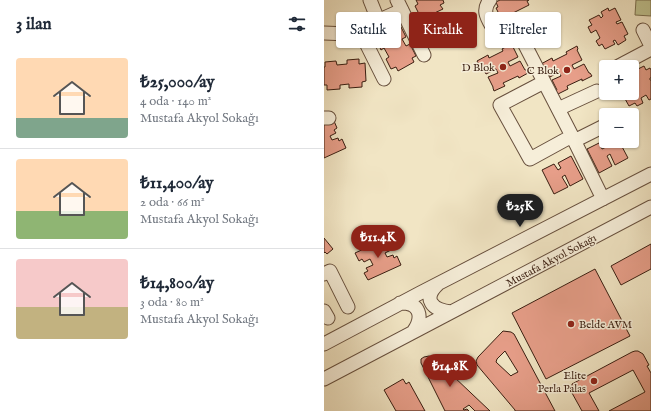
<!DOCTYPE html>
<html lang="tr">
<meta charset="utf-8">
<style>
:root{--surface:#fff;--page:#f2f2f3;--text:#1f2937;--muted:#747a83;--line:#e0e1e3;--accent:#8f2418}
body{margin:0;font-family:"IM FELL English",serif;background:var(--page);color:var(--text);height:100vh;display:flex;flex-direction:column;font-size:15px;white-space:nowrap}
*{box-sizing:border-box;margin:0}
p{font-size:13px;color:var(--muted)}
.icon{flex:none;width:22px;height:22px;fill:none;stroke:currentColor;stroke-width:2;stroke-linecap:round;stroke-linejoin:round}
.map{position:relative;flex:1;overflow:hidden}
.details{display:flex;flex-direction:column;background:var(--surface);width:324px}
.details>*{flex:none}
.top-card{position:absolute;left:12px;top:12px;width:255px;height:36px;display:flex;gap:8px}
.buttons{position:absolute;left:275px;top:60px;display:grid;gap:8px}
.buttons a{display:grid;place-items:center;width:40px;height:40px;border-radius:4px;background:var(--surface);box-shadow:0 1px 3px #0004;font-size:20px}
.price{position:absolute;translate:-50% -34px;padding:0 9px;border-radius:14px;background:var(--accent);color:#fff;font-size:13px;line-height:26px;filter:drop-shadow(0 1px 2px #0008)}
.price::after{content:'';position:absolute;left:50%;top:24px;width:12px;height:9px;margin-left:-6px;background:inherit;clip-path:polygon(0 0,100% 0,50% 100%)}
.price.on{background:#222;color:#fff}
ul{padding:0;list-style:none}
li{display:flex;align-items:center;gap:12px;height:100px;padding:0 16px}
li+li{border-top:1px solid var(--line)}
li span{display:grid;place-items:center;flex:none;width:112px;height:80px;border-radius:4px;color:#555}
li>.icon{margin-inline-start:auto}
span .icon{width:48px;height:48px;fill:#fffc;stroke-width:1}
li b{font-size:17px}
h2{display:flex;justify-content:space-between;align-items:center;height:48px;padding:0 16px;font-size:17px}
.tag{padding:0 14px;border-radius:4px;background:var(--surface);box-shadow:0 1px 3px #0004;font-size:14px;line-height:36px}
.tag.on{background:var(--accent);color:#fff}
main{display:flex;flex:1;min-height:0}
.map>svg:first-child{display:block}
.green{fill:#c0c390;stroke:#7c7050}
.building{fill:#e79e89;stroke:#391d10;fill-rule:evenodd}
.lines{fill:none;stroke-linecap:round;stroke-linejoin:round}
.minor-casing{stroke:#674f3d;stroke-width:15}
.minor{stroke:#f6eed9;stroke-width:13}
.poi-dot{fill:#8f2418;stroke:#f6eed9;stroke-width:1.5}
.labels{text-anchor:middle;stroke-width:3;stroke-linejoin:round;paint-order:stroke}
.poi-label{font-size:11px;fill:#391d10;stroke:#f6eed9;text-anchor:end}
.street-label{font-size:11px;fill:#391d10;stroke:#f6eed9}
</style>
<main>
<section class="details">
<h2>3 ilan<svg class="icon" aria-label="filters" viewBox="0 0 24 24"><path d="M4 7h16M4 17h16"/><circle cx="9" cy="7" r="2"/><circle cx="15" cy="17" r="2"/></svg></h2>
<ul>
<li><span style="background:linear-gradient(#ffd9b3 75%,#7fa58c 0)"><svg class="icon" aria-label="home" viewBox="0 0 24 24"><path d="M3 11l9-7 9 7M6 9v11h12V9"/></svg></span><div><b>₺25,000/ay</b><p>4 oda · 140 m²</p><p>Mustafa Akyol Sokağı</p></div></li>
<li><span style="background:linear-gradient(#ffd9b3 65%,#8fb573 0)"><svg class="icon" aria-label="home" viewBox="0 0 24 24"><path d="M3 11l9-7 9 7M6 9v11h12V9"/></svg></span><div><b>₺11,400/ay</b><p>2 oda · 66 m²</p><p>Mustafa Akyol Sokağı</p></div></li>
<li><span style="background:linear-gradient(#f6c9c9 60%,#c2b280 0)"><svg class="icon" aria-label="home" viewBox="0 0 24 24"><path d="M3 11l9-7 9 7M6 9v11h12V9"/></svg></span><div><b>₺14,800/ay</b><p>3 oda · 80 m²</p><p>Mustafa Akyol Sokağı</p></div></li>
</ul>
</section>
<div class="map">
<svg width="327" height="411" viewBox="0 0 327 411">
<rect width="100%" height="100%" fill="#f1e5c4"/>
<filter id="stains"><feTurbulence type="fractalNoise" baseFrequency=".005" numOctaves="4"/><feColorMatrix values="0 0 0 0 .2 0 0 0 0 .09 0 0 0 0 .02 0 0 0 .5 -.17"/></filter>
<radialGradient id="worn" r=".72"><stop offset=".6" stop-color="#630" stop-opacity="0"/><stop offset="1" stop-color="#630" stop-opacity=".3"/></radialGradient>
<path class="green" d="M312 0H327V16L311 15Z"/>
<path class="building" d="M92 0H119L120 3 116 5 119 9 102 17 100 13 96 16 91 6 94 4Z
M176 0H205L203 1 205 5 179 18 178 15 176 16 172 8 174 7 172 2Z
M284 8 285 11 291 8 297 20 292 22 293 24 298 22 304 34 300 36 302 40 294 45 291 40 289 41 291 44 281 49 278 44 275 46 272 41 276 38 272 30 267 33 264 27 268 25 265 20 275 15 277 18 279 16 277 12Z
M69 24 71 27 76 25 82 37 78 39 82 46 86 44 92 56 88 58 90 62 74 71 72 67 67 69 62 59 65 57 60 48 57 50 52 39 55 37 53 32Z
M189 43 190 46 189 47 194 57 184 62 186 66 196 61 201 70H202L204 73 195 78 194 76 179 83 181 86 170 91 169 88V87L164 77 174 73 172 69 162 74 157 64 155 65 153 61 164 55 165 58 179 51 178 49Z
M253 46 254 49 253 50 258 60 248 65 250 69 260 64 265 73H266L268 76 258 81V79L243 86 244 89 234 94 232 91 233 90 228 80 237 76 235 72 226 77 221 67 219 68 217 64 228 58 229 61 243 54 242 52Z
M35 59V64L41 63 42 81 38 82V87L25 88V84L16 85V89L3 90V85H0V67H1V62L12 61 13 65 23 64V60Z
M320 66 322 70 326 68 327 70V78H326V80H327V99L325 100 322 95 317 98 319 103 313 106 311 103 305 106 300 97 304 94V93H308V80L313 77 310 71Z
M10 121 13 128 10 130 12 133 6 136 8 140 14 138 15 141 18 139 22 148 0 158V125Z
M282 140V141H295L304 158 291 165 286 154 283 156 288 166 275 173 263 149 275 143 278 149 282 147 279 142Z
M247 156 259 179 246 186 241 175 238 177 244 187 230 194 218 170 230 164 234 170 237 168 234 163Z
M0 238 9 249 3 254 1 252 0 253Z
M64 238 68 245 65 246 67 250 61 253 63 257 69 255 70 258 73 256 77 265 44 280 40 273 44 271 42 268 49 265 46 259 40 262 38 259 35 261 31 253Z
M327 244V269L297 285 287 266Z
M271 269 306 336 222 379 188 313Z
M179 331 187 332 190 334 231 411H191V410L153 365 152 361 154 357ZM181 351 194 372 188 375 187 376 172 362 173 359Z
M311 351H314L319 354 325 365 323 366 327 373V411H285L321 392 309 370 265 393 275 411H258L248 393V384L308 352Z
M105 356 109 357 166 411H151L145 405 139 409 140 410 143 409 145 411H121L97 363V359L100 357Z
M79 379 82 384 85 382 101 411H72L60 390Z"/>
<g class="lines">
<g class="minor-casing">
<path id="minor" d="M46 0 54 20
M73 0 100 55
M166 0C157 11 164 19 170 30
M35 29 60 79
M319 30 327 46
M0 33 24 34 78 10
M199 41 248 136 279 199
M293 67 327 49
M220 82 176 105 206 159 248 136
M234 109 273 91
M0 118H5
M250 141 282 125
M0 274 6 271 24 307
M114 284C98 299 108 310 127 312
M76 303C96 302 100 317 89 332
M0 311 4 318
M0 344 96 293 327 174
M0 379 327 207"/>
</g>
<use href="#minor" class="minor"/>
</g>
<g class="poi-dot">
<circle cx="179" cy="67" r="4"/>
<circle cx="243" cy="70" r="4"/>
<circle cx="247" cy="324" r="4"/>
<circle cx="270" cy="381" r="4"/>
</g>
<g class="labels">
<g class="poi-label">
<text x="171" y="71">D Blok</text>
<text x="235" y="74">C Blok</text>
<text x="255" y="328" text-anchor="start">Belde AVM</text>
<text x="262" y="379">Elite<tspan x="262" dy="13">Perla Palas</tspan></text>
</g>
<g class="street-label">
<text transform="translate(227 260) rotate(-28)" y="4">Mustafa Akyol Sokağı</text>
</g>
</g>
<rect width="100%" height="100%" filter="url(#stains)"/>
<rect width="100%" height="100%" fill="url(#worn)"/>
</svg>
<div class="buttons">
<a>+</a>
<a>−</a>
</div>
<b class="price on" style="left:196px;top:228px">₺25K</b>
<b class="price" style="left:54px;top:259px">₺11.4K</b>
<b class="price" style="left:126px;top:388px">₺14.8K</b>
<div class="top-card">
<a class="tag">Satılık</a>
<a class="tag on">Kiralık</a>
<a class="tag">Filtreler</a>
</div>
</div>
</main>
